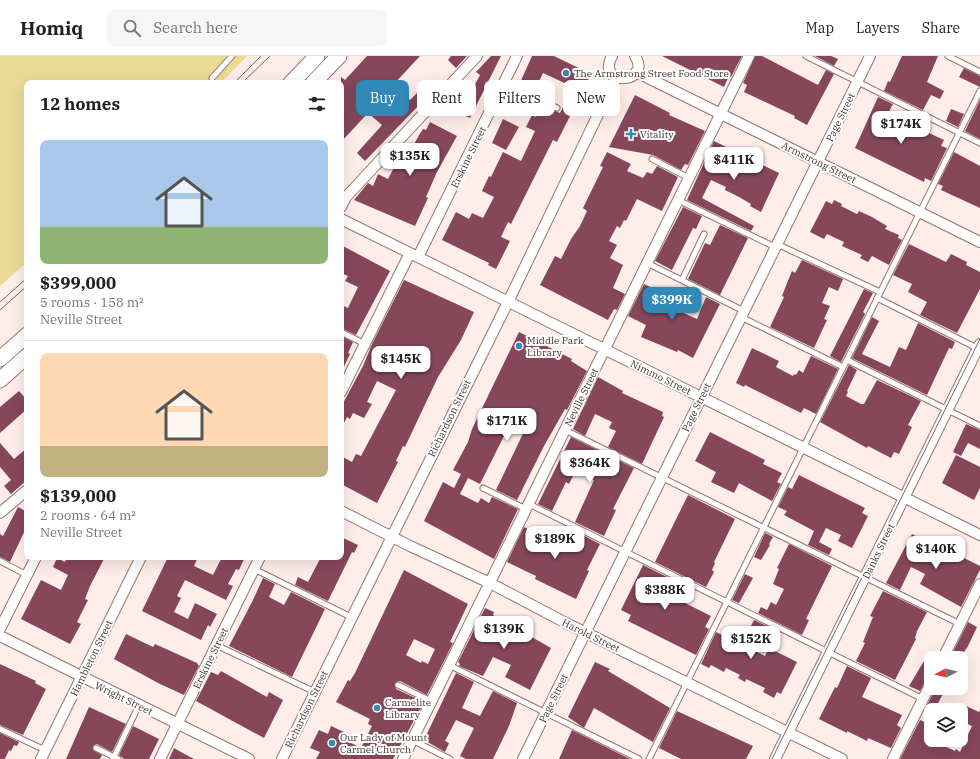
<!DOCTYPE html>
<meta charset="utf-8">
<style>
:root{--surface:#fff;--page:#f6f6f6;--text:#202124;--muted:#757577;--line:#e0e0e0;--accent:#3189b8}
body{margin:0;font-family:"IBM Plex Serif",serif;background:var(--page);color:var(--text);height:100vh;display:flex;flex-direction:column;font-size:15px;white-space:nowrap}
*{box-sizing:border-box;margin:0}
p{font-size:13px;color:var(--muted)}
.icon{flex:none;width:22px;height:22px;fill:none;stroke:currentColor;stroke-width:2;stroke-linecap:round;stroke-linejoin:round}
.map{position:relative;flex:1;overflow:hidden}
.panel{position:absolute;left:24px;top:24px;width:320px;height:480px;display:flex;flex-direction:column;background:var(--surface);border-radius:8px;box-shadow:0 4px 16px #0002}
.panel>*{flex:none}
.banner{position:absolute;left:356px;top:24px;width:380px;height:36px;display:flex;gap:8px}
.needle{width:26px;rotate:263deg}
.fabs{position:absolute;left:924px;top:595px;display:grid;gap:8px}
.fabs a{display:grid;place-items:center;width:44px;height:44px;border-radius:8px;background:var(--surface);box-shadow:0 4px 16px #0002;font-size:20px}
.price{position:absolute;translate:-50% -34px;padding:0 9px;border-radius:8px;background:#fff;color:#222;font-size:13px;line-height:26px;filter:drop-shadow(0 1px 2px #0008)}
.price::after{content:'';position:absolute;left:50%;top:24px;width:12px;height:9px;margin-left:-6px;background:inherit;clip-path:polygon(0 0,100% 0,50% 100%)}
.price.active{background:var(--accent);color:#fff}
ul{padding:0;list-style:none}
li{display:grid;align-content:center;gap:8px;height:212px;padding:0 16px}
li+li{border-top:1px solid var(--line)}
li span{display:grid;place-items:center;height:124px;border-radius:8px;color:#555}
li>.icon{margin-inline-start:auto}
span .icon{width:72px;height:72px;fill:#fffc;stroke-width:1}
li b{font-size:17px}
h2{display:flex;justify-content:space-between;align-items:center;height:48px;padding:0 16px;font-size:17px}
.tag{padding:0 14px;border-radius:8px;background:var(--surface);box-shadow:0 4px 16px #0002;font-size:14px;line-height:36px}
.tag.active{background:var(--accent);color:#fff}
header{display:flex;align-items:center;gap:24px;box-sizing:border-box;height:56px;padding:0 20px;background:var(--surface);border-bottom:1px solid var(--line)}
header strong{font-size:19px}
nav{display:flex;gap:22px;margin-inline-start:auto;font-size:14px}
.search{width:280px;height:36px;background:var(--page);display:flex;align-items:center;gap:10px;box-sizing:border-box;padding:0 14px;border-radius:8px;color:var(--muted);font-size:15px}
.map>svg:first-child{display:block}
.green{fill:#ebd996}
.building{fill:#86475b;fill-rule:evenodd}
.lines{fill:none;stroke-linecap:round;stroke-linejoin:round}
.lane-casing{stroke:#99746c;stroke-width:7}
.street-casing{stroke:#99746c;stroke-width:12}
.primary-casing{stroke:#99746c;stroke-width:17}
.lane{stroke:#fff;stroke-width:5}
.street{stroke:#fff;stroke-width:10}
.primary{stroke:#fff;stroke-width:15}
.tram{stroke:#786864;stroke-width:1}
.poi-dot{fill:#3189b8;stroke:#fff;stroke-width:1.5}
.labels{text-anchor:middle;stroke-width:4;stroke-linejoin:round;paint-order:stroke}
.poi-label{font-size:10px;fill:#453531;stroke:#fff;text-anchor:start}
.street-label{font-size:10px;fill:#453531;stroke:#fff}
</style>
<header>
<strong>Homiq</strong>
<div class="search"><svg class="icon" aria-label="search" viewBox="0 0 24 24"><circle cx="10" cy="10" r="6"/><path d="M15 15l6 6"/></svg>Search here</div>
<nav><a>Map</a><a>Layers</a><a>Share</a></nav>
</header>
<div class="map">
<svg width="980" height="703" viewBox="0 0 980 703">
<rect width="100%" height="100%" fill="#ffedea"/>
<path class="green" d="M0 0H247L221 27H27V206L0 230Z"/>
<path class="building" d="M367 0H420L394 28 410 44 417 37 425 43 365 105 357 97 382 69 368 57 341 86V21L345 24Z
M451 0H467L456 12 448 4Z
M491 0H501L470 62 443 50 459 33 470 38 480 19 476 16Z
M532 0H554L591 18 557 86 553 84 511 168 508 166 501 181 510 185 496 213 488 209 489 207 442 184 456 156 469 163 472 157 483 162 494 141 482 135 489 120 491 121 503 96 521 105 535 75 526 71 532 59 536 61 540 54 548 58 550 53 560 57 573 31 543 17 534 36 519 29Z
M662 0H742L731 21 729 20 724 31Z
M755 0H762L818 29 826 14 834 18 807 69 794 62 795 60 744 36 747 29 743 27Z
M815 0H831L838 3 834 10Z
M902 0H938L927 26 944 35 940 43 931 39 923 54 884 35 888 25 890 26Z
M964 12 980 20V31L959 21Z
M635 39 670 57 669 59 705 75 688 109 685 108 681 114 653 99 609 91Z
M878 41 893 48 884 65 918 80 923 70 931 74 929 77 944 84 941 90 947 92 931 125 925 122 924 126 855 92Z
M980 44V83L965 75Z
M951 53 964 58 958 71 946 65Z
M503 63 519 71 506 94 492 87Z
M430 66 457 80 437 116 426 141 428 142 415 170 354 144 368 127 373 130 378 118 388 123 401 98 404 99 408 92 411 94 419 79 423 73 426 74Z
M714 85 779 117 761 156 750 150 751 148 739 141 725 134 726 131 711 124 702 142 754 170 751 175 687 144Z
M607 96 631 108 627 115 643 122 647 116 652 118 657 110 678 121 662 155 637 143 626 165 624 164 620 172 617 170 609 185 617 189 610 202 623 209 613 232 625 238 617 254 614 253 608 264 540 229 555 200 561 203 571 183 580 170 587 155 583 152 603 111 600 110Z
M954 96 980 110V152L941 134 943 130 938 128Z
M834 144 842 148 841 150 857 158 859 155 872 161 887 170 885 173 899 179 898 182 902 184 889 209 872 200 868 206 860 202 862 199 842 190 844 186 827 178 824 183 810 176 826 145 832 148Z
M683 151 702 160 696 173 693 172 672 214 655 205Z
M720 169 748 182 720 239 688 223 705 187 710 189Z
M909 188 946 206 951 198 967 206 966 209 980 216V233L957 277 920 259 927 246 908 236 912 228 893 219Z
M341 189 390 215 356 279 341 272V249L348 252 358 231 345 225 348 220 341 217Z
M802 204 843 223 838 235 829 231 822 247 830 250 824 263 827 264 814 292 770 271 784 241 782 240 787 227 792 215 795 217Z
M404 224 474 256 461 284 438 321 405 391 403 390 396 405 398 406 377 447 341 428V400L352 406 356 398 361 400 396 334 377 325 367 346 372 348 364 362 353 357 350 363 347 361 341 373V351L363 310 372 288Z
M644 228 671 241 669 244 682 250 679 255 697 263 706 241 720 248 693 302 678 294 677 296 641 281 646 269 628 260Z
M864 233 873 237 863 256 865 258 841 306 830 300Z
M872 261 879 265 862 298 890 311 899 291 906 294 918 267 955 286 952 293 949 292 927 339 852 302Z
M519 276 572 303 571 305 587 315 567 354 565 353 544 390 517 444 496 434 529 365 515 358 480 428 468 422 460 438 478 447 481 442 489 447 492 441 518 453 494 503 424 465 443 426 454 432 461 418 453 414 468 386 472 373Z
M341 280 353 286 348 297 350 298 341 317Z
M752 292 779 305 776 311 793 320 794 318 796 319 799 314 803 317 811 300 838 313 816 358 804 352 801 357 745 329 744 331 736 327Z
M849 309 857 314 847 335 848 336 846 340 861 348H864L877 324 921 345 908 369 912 371 899 398 894 396 891 402 868 390 867 392 820 366Z
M598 321 623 335 622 337 663 356 662 360 664 361 642 408 608 391 616 375 609 372 612 366 595 358 585 380 573 373Z
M19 335 27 344V353L0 377V351Z
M966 368 980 374V393L968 387 961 400 953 396Z
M710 376 765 404 763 408 782 417 777 426 781 428 772 445 739 427 734 437 711 426 716 416 695 405Z
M571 381 634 412 613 453 616 454 604 480 575 466 594 424 590 422 591 420 577 412 569 428 566 426 552 455 538 448Z
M0 387 14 403 27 392V424L11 438 4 430 11 424 0 411Z
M956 399 980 411V432L974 444 942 427Z
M799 419 865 452 862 457 868 460 852 492 838 485 841 479 826 472 819 486 832 493 829 499 808 489 814 475 784 459 787 455 778 451 788 431 792 433Z
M688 439 735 463 714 506 715 507 712 514 714 516 706 531 655 506Z
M18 451 27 456V470L10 506 0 501V478L3 480Z
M524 471 562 490 571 473 600 488 587 514 589 515 576 543 535 523 536 520 507 506Z
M765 477 773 481 769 488 770 489 761 504 754 501Z
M912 478 925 485 926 483 980 510V514L961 551 920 528 925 518 911 511 900 534 886 527Z
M341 481 358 489 354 497 352 496 328 545 295 529 298 521 308 526 321 501H341Z
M789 488 832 510 806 563 809 564 802 579 758 557 761 551 767 554 771 546 776 549 784 533 773 528 779 513 777 512Z
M67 501H105L90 530 85 543 88 544 77 566 81 568 70 588 21 563 41 524 61 534 68 519 53 511 57 502 65 506Z
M168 501H198L194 510 213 519 222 501H245L239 514 236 513 228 528 233 530 226 544 185 524 177 540 181 542 174 556 188 563 195 547 217 558 210 571 208 569 201 584 142 555Z
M643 509 679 527 673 539 686 546 685 547 711 560 705 571 709 573 696 599 628 565 631 559 621 554Z
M404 514 468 548 450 586 453 587 427 639 400 625 395 627 396 633 424 646 393 703H316L320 696 310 692 319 674 328 678 331 670 346 677 343 683 361 692 372 670 368 668 370 663 336 646 348 624 350 625 355 617ZM414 583 435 593 428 608 422 605 421 607 406 599Z
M745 518 753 522 739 547 732 544Z
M263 522 275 528 269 541 284 549 291 536 325 553 292 621 229 590 252 546Z
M883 535 927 556 917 575 915 582 916 583 895 624 856 605 865 587 863 586 873 561 870 560Z
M485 552 494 556 493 559 551 592 530 634 505 621 511 609 493 601 483 620 459 610 460 608 458 606Z
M754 564 779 576 776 584 759 576 751 593 765 600 769 592 797 606 781 638 777 636 774 642 763 636 765 632 746 623 745 626 738 622 740 619 726 612 724 616 711 609 709 612 701 608 716 576 734 585 735 582 741 585 742 582 744 583Z
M968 566 977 571 968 590 960 602H950Z
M126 578 153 591 155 588 197 607 199 610 184 639 160 628 114 603Z
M924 605 931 609V615L920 635 909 630Z
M595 606 610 613 608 615 670 652 653 686 594 652 584 672 568 661Z
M0 608 36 625 35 627 46 633 23 679 0 669Z
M847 610 871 622 862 641 902 659 897 669 901 672 891 692 868 682 867 685 847 675V677L819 663 835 631 837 632Z
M221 615 267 641 269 636 283 644 264 682 196 645 211 616 218 619Z
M456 617 474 626 462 652 480 660 493 635 517 647 509 670 493 703H466L460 700 474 672 456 664 445 685 449 687 445 696 424 684Z
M936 632H946L935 653 927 649Z
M966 650 979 656 980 654V703H900L920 664 931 669V684H940L938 687 955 695 956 693 960 696 972 670 961 665V660Z
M89 651 126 668 112 696 97 688 93 690V694L102 699 100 703H66Z
M677 655 753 690 746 703H681L659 692Z
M133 670 159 683 149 703H124L119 699Z
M572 674 630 703H559Z
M0 677 19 686 17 690 14 689 11 695 9 694 5 703H0Z
M174 692 181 696 194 703H169Z"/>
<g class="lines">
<g class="lane-casing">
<path id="lane" d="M806 0 980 87
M948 0 980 16
M212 22 232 0
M504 26 557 52
M652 103 689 122
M678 144 775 191
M777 188 880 236
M647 207 744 255
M682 224 704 178
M877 242 979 293
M741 261 843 311
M341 276 365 288
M847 304 980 370
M565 374 960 568
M483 432 526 453
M529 448 923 643
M0 505 27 519
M254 513 351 561
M216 589 315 636
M449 609 639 703
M398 629 431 645
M0 673 45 694
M412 684 450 703
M96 692 118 703
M113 703 139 649
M649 703 980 35"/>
</g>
<g class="street-casing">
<path id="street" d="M612 0C595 31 653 28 635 0
M636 16 980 186
M341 151 346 141 477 0
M341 163 980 479
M418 201 517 0
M341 336 410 197
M341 455 410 490 490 527 566 567 842 703
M0 457 27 434
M0 573 36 501
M0 580 249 703
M943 602 980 528
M41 703 141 501
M160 703 260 501
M282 703 508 246 616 21
M403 703 749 0
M523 703 870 0
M775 703 980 288
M893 703 931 627"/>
</g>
<g class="primary-casing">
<path id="primary" d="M291 27 317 0
M313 27 339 0
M0 303 27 279
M0 324 27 300"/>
</g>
<use href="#lane" class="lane"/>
<use href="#street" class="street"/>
<use href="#primary" class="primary"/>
<path class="tram" d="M234 27 261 0
M242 27 270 0
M0 246 27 222
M0 254 27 230
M772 703 980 283"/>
</g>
<g class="poi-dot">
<circle cx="566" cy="17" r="4"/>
<path d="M629 72h4v4h4v4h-4v4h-4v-4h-4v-4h4z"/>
<circle cx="519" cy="290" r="4"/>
<circle cx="377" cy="652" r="4"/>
<circle cx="332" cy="687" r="4"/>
</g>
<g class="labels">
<g class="poi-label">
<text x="574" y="21">The Armstrong Street Food Store</text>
<text x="640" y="82">Vitality</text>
<text x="527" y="288">Middle Park<tspan x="527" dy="12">Library</tspan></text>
<text x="385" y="650">Carmelite<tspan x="385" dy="12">Library</tspan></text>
<text x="340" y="685">Our Lady of Mount<tspan x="340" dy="12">Carmel Church</tspan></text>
</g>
<g class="street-label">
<text transform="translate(840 61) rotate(-64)" y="4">Page Street</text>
<text transform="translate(468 101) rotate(-64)" y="4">Erskine Street</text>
<text transform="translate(819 106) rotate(26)" y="4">Armstrong Street</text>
<text transform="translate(661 321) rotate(26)" y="4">Nimmo Street</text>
<text transform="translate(581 341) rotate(-64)" y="4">Neville Street</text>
<text transform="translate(696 351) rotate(-64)" y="4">Page Street</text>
<text transform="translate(449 362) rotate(-64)" y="4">Richardson Street</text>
<text transform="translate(878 495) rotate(-64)" y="4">Danks Street</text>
<text transform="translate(591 579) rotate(26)" y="4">Harold Street</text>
<text transform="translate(91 602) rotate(-64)" y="4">Hambleton Street</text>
<text transform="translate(210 602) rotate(-64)" y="4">Erskine Street</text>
<text transform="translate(124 642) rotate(26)" y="4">Wright Street</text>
<text transform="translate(553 642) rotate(-64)" y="4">Page Street</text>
<text transform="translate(306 653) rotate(-64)" y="4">Richardson Street</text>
</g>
</g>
</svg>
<div class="fabs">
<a><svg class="needle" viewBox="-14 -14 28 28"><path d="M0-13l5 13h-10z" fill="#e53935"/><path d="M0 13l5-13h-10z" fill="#757577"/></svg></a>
<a><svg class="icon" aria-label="layers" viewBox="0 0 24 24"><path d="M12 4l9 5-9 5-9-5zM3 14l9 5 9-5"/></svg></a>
</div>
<b class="price" style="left:901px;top:89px">$174K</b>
<b class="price" style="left:410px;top:121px">$135K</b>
<b class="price" style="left:734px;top:125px">$411K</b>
<b class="price active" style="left:672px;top:265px">$399K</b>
<b class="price" style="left:401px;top:324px">$145K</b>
<b class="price" style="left:507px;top:386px">$171K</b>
<b class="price" style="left:590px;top:428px">$364K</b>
<b class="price" style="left:555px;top:504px">$189K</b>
<b class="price" style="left:936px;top:514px">$140K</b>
<b class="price" style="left:665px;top:555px">$388K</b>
<b class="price" style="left:504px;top:594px">$139K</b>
<b class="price" style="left:751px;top:604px">$152K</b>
<div class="banner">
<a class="tag active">Buy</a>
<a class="tag">Rent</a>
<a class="tag">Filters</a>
<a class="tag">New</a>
</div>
<section class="panel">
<h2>12 homes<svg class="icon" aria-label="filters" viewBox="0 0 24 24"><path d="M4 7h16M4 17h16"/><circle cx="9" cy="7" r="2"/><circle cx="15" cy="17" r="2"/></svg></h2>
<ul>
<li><span style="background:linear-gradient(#a9c7e8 70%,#8fb573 0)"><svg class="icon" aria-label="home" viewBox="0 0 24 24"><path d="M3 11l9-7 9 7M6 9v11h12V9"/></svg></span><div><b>$399,000</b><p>5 rooms · 158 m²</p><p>Neville Street</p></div></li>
<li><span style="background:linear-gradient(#ffd9b3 75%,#c2b280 0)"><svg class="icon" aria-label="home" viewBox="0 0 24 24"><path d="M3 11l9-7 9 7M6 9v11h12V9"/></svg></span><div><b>$139,000</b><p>2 rooms · 64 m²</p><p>Neville Street</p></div></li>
</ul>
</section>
</div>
